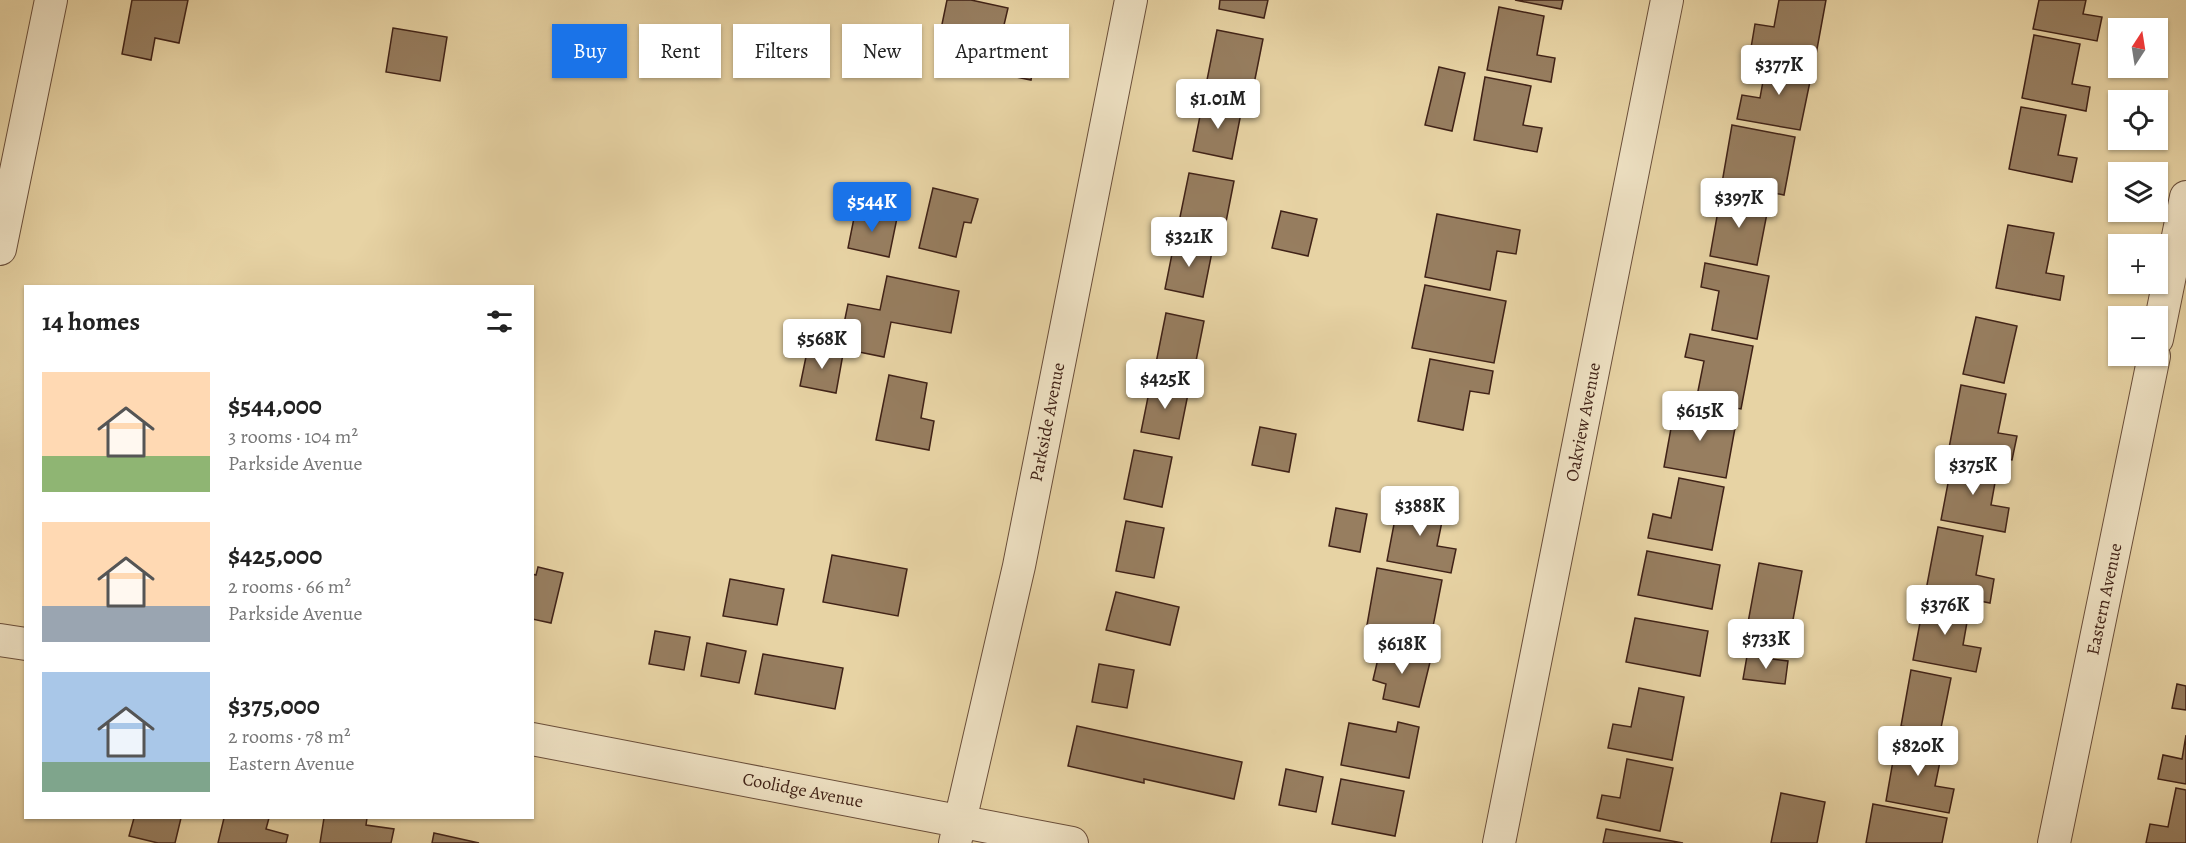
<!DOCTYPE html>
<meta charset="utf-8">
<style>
:root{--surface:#fff;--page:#f6f6f6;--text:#222;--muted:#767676;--accent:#1a73e8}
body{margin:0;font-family:Alegreya,serif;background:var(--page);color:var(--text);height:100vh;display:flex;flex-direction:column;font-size:22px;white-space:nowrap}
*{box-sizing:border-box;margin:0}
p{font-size:20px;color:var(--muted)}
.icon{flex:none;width:33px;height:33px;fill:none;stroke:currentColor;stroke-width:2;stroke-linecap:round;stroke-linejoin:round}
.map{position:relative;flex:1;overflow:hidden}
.drawer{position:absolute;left:24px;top:285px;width:510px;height:534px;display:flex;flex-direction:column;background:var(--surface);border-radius:0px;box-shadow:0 2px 4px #0004}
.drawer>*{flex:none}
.guide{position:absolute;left:552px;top:24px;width:570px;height:54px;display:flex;gap:12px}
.needle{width:39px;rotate:12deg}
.fabs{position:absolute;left:2108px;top:18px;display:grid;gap:12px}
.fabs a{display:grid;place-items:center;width:60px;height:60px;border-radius:0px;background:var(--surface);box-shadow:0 2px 4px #0004;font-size:30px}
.price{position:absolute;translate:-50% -51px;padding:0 14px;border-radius:6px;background:#fff;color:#222;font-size:20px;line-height:39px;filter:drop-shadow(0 2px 3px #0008)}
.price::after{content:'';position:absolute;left:50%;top:36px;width:18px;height:14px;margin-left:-9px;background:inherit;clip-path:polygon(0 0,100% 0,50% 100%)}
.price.selected{background:var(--accent);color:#fff}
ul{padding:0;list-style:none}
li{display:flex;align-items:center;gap:18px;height:150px;padding:0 18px}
li span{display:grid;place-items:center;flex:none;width:168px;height:120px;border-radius:0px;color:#555}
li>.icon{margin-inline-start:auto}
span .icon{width:72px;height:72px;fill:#fffc;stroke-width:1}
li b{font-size:26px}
h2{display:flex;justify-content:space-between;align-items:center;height:72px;padding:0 18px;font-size:26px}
.pill{padding:0 21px;border-radius:0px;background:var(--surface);box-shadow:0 2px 4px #0004;font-size:21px;line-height:54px}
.pill.selected{background:var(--accent);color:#fff}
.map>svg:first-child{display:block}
.building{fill:#977e60;stroke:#402217;stroke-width:1.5}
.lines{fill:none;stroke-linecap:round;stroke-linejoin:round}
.street-casing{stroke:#6a4e3a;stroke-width:34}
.street{stroke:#efe2c4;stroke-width:32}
.labels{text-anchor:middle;stroke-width:4.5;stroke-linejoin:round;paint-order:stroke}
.street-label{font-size:18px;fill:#402217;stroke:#efe2c4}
</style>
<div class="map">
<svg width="2186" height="843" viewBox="0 0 2186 843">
<rect width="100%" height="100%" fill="#e7d3a4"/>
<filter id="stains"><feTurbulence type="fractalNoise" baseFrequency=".00333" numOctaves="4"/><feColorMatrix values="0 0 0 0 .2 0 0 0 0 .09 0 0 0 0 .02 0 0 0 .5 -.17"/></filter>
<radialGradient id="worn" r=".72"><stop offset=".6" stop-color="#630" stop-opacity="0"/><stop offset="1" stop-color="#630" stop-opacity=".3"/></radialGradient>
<path class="building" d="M132 0H188L179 43 155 38 151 60 122 54Z
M947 0H971L1008 8 1004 25 1040 32 1031 80 950 64 956 33 941 29Z
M1220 0H1268L1264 18 1219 9Z
M1515 0H1563L1561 9Z
M1779 0H1826L1815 60 1751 48 1755 24 1774 27Z
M2039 0H2086L2083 14 2102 17 2097 41 2033 29Z
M1499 7 1544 16 1537 55 1555 58 1551 82 1487 70Z
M393 28 447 37 440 81 386 72Z
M1217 30 1263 39 1253 89 1207 80Z
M2034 35 2080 44 2072 84 2090 87 2086 111 2022 98Z
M1767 59 1813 67 1800 130 1737 119 1742 95 1760 98Z
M1439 67 1465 73 1452 131 1425 125Z
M1485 77 1531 86 1523 125 1542 128 1537 152 1474 140Z
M1203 101 1242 108 1232 159 1193 151Z
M2021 107 2066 115 2058 155 2077 158 2072 182 2009 169Z
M1732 125 1795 137 1784 195 1722 183Z
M1189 173 1234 181 1224 232 1179 222Z
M933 188 978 199 971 223 964 222 956 257 919 248Z
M1721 194 1769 203 1757 265 1710 256Z
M856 208 897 218 889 257 848 248Z
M1281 211 1317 219 1308 256 1272 248Z
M1437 214 1520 230 1516 254 1497 251 1490 290 1425 277Z
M2008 225 2054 233 2046 273 2064 276 2060 300 1996 288Z
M1175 239 1213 247 1203 297 1165 289Z
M1705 263 1769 276 1757 339 1712 330 1719 291 1701 287Z
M887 276 959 291 951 333 891 322 884 357 839 348 848 304 880 310Z
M1425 285 1506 301 1494 363 1412 348Z
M1166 313 1204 321 1194 371 1156 363Z
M1976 317 2017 326 2004 383 1963 374Z
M1690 334 1753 346 1741 409 1696 401 1704 361 1685 357Z
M808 347 843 354 836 393 800 386Z
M1430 359 1493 371 1489 394 1470 391 1463 430 1418 421Z
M889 375 927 383 921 418 934 421 929 450 876 440Z
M1151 382 1189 389 1179 439 1141 432Z
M1961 385 2006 394 1998 433 2017 436 2012 460 1949 448Z
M1675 406 1737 417 1726 478 1664 467Z
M1260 427 1296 434 1289 472 1252 465Z
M1134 450 1172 457 1162 507 1124 499Z
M1953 457 1998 466 1991 505 2009 508 2005 532 1941 520Z
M1679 478 1724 487 1712 550 1648 538 1653 514 1671 518Z
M1399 498 1445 507 1437 546 1456 549 1451 573 1387 561Z
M1336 508 1367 514 1360 552 1329 546Z
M1126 521 1164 528 1154 578 1116 571Z
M1938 527 1983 536 1976 575 1994 579 1990 603 1926 590Z
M1647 551 1720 565 1712 609 1638 595Z
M832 555 907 569 898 616 823 602Z
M1759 563 1802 571 1790 636 1747 628Z
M538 567 563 573 551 623 532 619V574L536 575Z
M1377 568 1442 580 1431 637 1367 625Z
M730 579 784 589 777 625 723 616Z
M1116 592 1179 607 1170 645 1106 630Z
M1925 596 1970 605 1963 645 1981 648 1976 672 1913 660Z
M1635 618 1708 631 1700 676 1626 662Z
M655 631 690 637 684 670 649 664Z
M707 643 746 651 739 683 701 676Z
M1381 646 1431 658 1419 707 1383 699 1386 684 1373 680Z
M763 654 843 668 835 709 755 694Z
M1747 656 1788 661 1785 684 1743 679Z
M1099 664 1134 670 1127 708 1092 702Z
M1911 670 1951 678 1940 733 1901 726Z
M2177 684 2186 686V710L2172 708Z
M1639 688 1684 697 1672 760 1608 748 1613 724 1631 727Z
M1398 722 1419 727 1409 778 1341 765 1349 723 1396 732Z
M1077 726 1242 762 1234 799 1144 779V783L1068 766Z
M2186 735V784L2158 779 2163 755 2182 759Z
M1897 738 1943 747 1935 786 1954 789 1949 813 1886 801Z
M1627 759 1673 768 1660 831 1597 818 1602 795 1620 798Z
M1286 769 1323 777 1316 812 1279 805Z
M1341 779 1404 791 1395 836 1332 824Z
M2176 788 2186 790V843H2146L2150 824 2168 827Z
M1781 793 1825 802 1817 843H1771Z
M1873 804 1947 818 1942 843H1866Z
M134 818H181L175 843H158L129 836Z
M224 818H269L266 829 288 835 286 843H218Z
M324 818H367L366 825 394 829 391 843H320Z
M1606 829 1683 843H1603Z
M434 833 479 843H432Z"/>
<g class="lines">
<g class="street-casing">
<path id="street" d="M0 249 51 0
M2157 339 2186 197
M0 640 26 644
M532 739 1072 843
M955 843 1019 566 1131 0
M1499 843 1667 0
M2054 843 2154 356"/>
</g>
<use href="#street" class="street"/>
</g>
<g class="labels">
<g class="street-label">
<text transform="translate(1047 422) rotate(-79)" y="6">Parkside Avenue</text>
<text transform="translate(1583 422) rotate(-79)" y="6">Oakview Avenue</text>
<text transform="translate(2104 599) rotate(-78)" y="6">Eastern Avenue</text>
<text transform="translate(803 790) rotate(11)" y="6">Coolidge Avenue</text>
</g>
</g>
<rect width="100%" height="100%" filter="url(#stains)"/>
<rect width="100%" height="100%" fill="url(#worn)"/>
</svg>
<div class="fabs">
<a><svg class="needle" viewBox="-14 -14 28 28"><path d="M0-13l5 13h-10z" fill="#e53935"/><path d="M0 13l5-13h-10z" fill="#767676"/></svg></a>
<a><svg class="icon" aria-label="locate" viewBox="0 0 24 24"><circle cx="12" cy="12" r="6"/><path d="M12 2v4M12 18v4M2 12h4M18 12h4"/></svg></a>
<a><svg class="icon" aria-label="layers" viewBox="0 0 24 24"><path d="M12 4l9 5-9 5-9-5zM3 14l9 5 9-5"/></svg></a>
<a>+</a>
<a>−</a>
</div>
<b class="price" style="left:1779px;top:96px">$377K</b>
<b class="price" style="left:1218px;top:130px">$1.01M</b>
<b class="price" style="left:1739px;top:229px">$397K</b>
<b class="price selected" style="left:872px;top:233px">$544K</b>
<b class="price" style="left:1189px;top:268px">$321K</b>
<b class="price" style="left:822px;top:370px">$568K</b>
<b class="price" style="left:1165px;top:410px">$425K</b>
<b class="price" style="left:1700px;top:442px">$615K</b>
<b class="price" style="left:1973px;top:496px">$375K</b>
<b class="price" style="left:1420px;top:537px">$388K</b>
<b class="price" style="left:1945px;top:636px">$376K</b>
<b class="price" style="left:1766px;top:670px">$733K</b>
<b class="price" style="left:1402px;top:675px">$618K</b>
<b class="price" style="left:1918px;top:777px">$820K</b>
<div class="guide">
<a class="pill selected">Buy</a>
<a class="pill">Rent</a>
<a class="pill">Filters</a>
<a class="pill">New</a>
<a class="pill">Apartment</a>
</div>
<section class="drawer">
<h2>14 homes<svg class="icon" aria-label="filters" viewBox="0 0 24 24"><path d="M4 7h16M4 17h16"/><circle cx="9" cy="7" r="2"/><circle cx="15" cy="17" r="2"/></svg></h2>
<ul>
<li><span style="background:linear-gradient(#ffd9b3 70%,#8fb573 0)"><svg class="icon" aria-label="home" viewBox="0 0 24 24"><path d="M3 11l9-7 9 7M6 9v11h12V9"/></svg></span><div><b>$544,000</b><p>3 rooms · 104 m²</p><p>Parkside Avenue</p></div></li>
<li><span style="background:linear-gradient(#ffd9b3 70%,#9aa5b1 0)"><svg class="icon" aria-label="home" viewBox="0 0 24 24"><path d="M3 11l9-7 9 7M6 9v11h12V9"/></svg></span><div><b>$425,000</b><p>2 rooms · 66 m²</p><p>Parkside Avenue</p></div></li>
<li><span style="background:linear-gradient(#a9c7e8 75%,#7fa58c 0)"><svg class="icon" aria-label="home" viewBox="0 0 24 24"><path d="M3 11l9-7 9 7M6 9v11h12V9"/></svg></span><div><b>$375,000</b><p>2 rooms · 78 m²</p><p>Eastern Avenue</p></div></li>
</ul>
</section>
</div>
